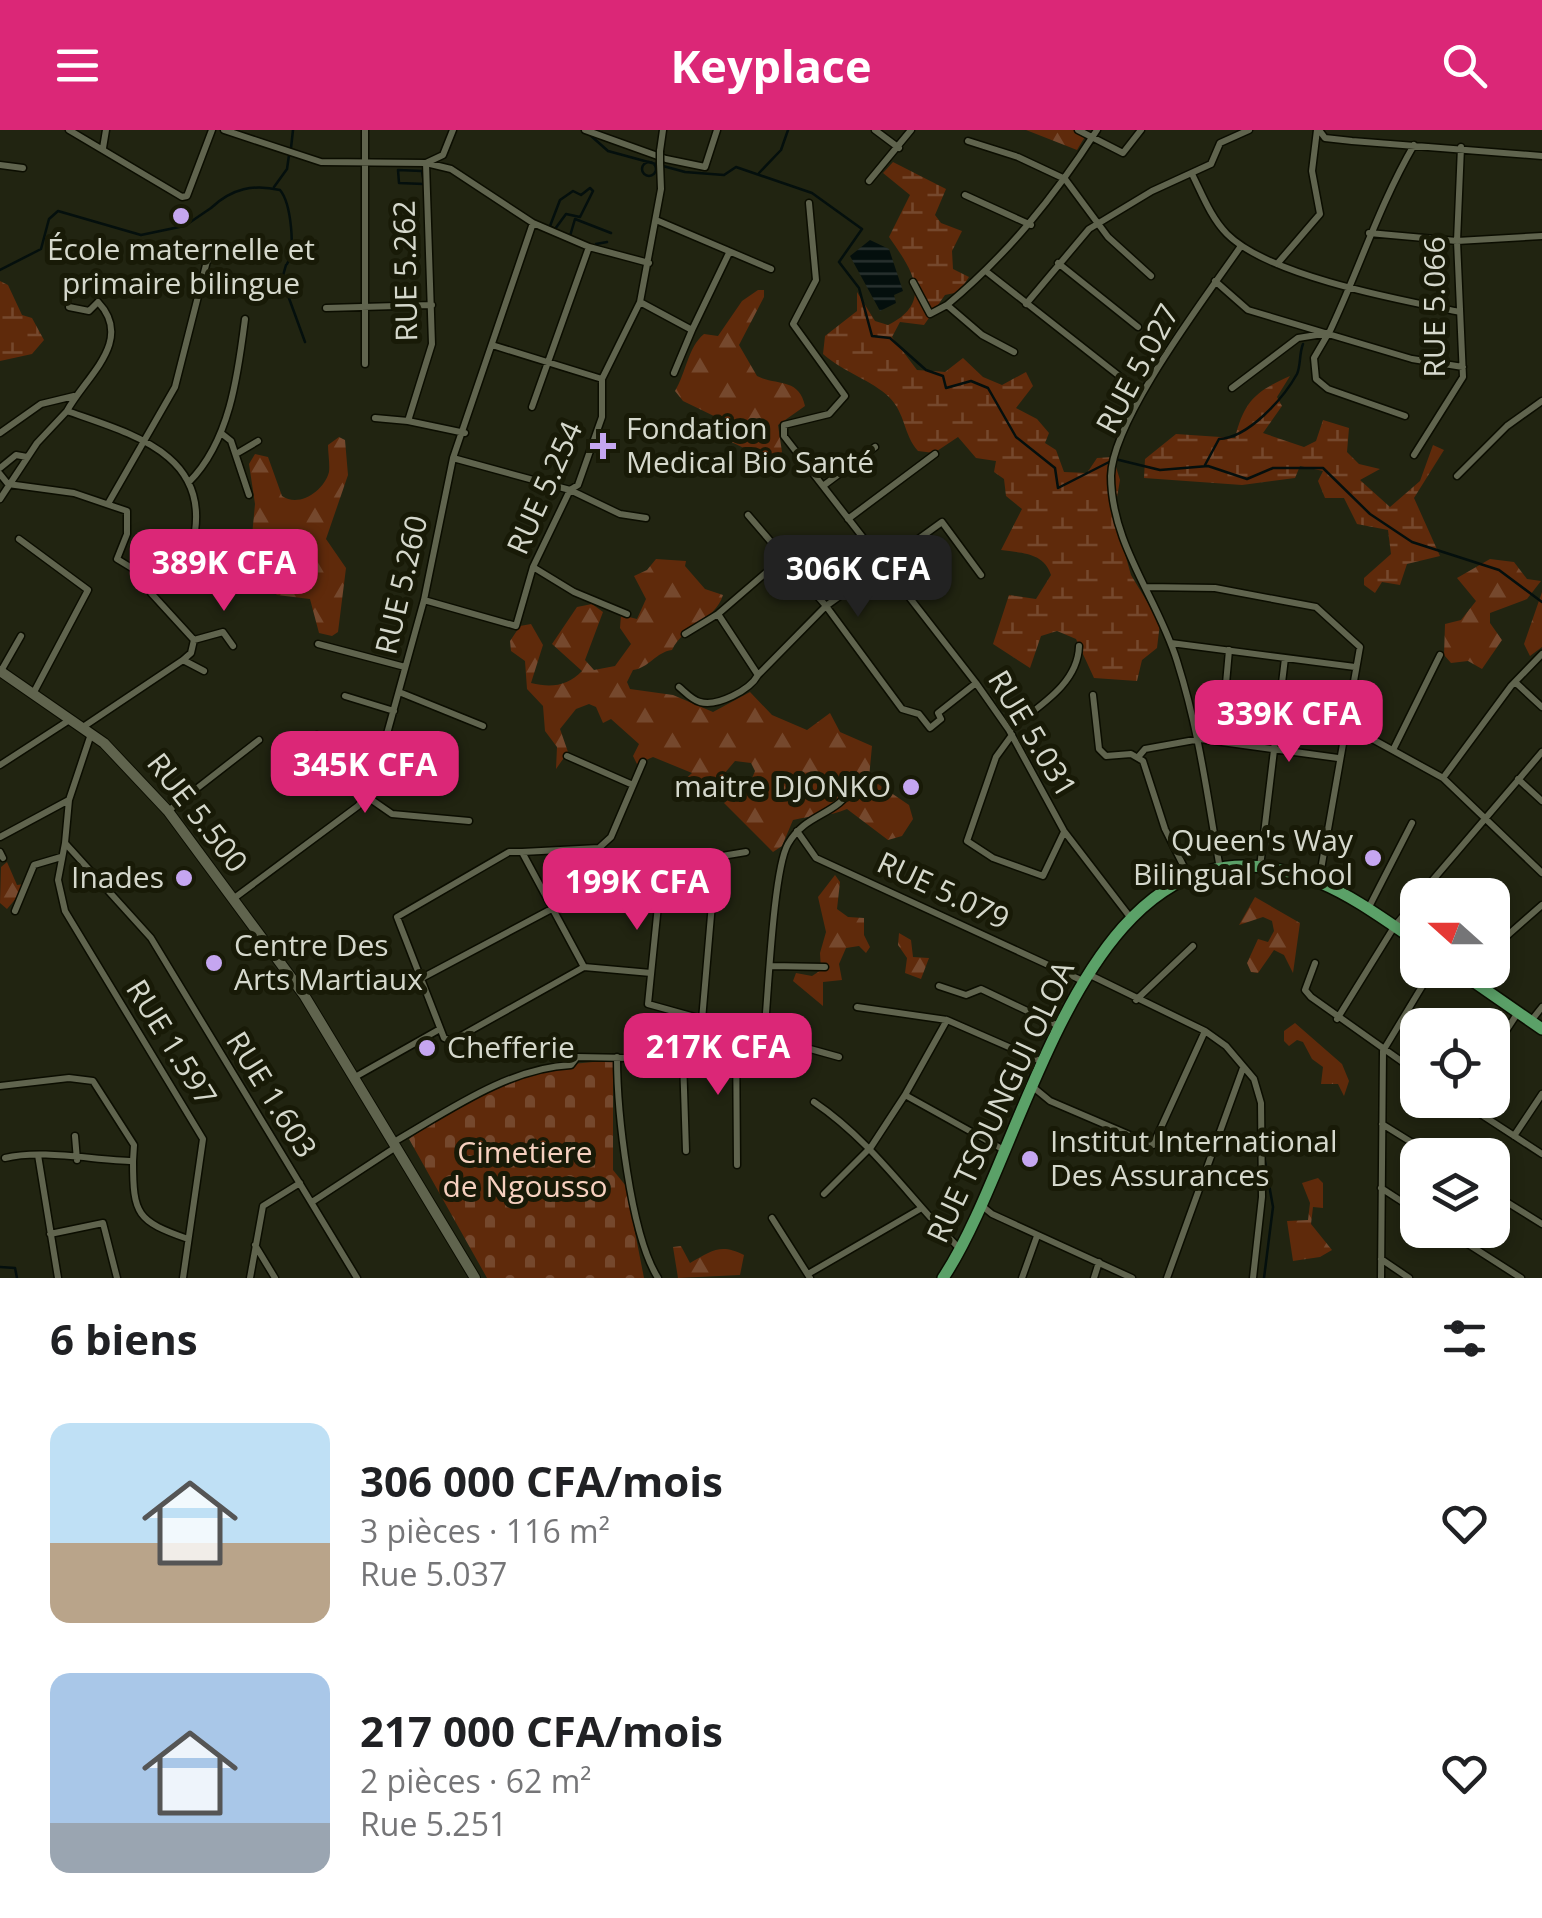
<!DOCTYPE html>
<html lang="fr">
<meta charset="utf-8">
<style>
:root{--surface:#fff;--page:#f2f2f2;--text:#202124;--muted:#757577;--accent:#db2777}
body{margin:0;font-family:"Open Sans",sans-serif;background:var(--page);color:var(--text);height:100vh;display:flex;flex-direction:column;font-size:38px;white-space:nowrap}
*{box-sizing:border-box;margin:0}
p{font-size:32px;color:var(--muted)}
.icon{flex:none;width:55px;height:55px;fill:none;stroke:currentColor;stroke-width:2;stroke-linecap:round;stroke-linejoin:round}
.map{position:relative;height:1148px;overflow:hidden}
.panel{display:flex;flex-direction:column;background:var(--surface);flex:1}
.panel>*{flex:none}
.needle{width:65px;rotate:291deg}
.controls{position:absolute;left:1400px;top:748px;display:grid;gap:20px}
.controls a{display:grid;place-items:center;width:110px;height:110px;border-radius:20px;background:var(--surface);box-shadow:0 5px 15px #0003;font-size:50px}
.price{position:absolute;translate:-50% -85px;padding:0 22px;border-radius:20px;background:var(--accent);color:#fff;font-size:32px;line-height:65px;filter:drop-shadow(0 2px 5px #0008)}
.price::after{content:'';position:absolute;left:50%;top:60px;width:30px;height:22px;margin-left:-15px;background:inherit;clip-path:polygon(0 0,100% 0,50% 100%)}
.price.selected{background:#222;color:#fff}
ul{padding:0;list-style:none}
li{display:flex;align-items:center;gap:30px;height:250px;padding:0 50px}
li span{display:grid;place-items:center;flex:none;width:280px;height:200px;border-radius:20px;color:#555}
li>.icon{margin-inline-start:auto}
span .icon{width:120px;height:120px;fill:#fffc;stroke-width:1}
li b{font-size:42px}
h2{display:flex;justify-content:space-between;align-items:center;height:120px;padding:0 50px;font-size:42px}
header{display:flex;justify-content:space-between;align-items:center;height:130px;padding:0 50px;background:var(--accent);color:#fff;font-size:45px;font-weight:700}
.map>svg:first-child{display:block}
.forest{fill:url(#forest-firs)}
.wetland{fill:url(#wetland-marsh)}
.cemetery{fill:url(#cemetery-stones)}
.water{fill:url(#water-rules)}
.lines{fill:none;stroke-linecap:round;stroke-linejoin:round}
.stream{stroke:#040f0d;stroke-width:2.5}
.street-casing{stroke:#0b0d00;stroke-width:9}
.secondary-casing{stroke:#0b0d00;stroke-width:12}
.primary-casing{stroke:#0b0d00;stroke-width:14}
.street{stroke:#60644e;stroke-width:6}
.secondary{stroke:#60644e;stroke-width:10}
.primary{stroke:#5ba168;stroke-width:11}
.street-bridge-casing{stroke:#0b0d00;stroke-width:9;stroke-linecap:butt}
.street-bridge{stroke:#60644e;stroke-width:6}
.poi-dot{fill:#c5a6f0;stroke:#181a07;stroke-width:4}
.labels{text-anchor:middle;stroke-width:10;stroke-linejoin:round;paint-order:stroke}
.poi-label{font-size:30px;fill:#d5d8cc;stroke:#181a07;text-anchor:start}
.street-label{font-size:30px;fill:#d5d8cc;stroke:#181a07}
.park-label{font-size:30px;fill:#f6d0bf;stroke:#181a07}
</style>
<header><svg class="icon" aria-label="menu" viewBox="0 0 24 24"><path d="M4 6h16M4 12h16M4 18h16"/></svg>Keyplace<svg class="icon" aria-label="search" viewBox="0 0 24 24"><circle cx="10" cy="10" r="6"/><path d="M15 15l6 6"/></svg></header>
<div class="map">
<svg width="1542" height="1148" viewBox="0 0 1542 1148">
<defs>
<pattern id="forest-firs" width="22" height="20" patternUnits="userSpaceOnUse" patternTransform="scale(2.5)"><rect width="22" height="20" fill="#5f2a0b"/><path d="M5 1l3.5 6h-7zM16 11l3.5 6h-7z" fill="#75482d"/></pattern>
<pattern id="wetland-marsh" width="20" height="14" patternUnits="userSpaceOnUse" patternTransform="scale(2.5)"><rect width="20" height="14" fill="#5f2a0b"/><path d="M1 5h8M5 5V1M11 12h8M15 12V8" fill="none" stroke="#75482d"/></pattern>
<pattern id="cemetery-stones" width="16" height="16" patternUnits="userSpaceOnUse" patternTransform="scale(2.5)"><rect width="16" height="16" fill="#5f2a0b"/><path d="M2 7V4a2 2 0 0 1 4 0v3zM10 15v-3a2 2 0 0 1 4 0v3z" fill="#75482d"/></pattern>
<pattern id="water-rules" width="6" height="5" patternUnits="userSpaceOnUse" patternTransform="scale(2.5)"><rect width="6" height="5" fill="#040f0d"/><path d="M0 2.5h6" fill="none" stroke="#28312f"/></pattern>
</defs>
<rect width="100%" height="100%" fill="#212411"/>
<path class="forest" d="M1026 0H1089L1077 20Z
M758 160H764V167L739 215 757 246C776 256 799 247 805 276L778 295 782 322 773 332 723 308 718 288 683 271 675 261C686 243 688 217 704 204L718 206 742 171Z
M339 307 345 310 348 345 326 409 346 438 338 502 332 506 319 503 310 469 277 465 249 438 255 374 249 334 255 324 268 327 282 366C299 378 324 361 329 342 330 334 328 323 328 315Z
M656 429 686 431 685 436 705 459 723 465C715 491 684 495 672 520 656 522 649 538 633 540L627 552 630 559 673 565 713 582 750 562 772 585 807 600 830 583 840 602 872 616 869 648 909 675 913 689 902 706 888 710 847 679C829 687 812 685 793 690L782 716 773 722 724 673 750 653 755 641 751 633 735 631 708 663 690 655 675 666 672 661 692 643 653 627 637 634 633 626 639 614 611 589 603 593 596 577 589 574 576 579 560 599 568 622 556 639 557 617 545 601 543 576 527 559 525 531 511 521 510 511 520 496 531 494 543 515 531 553C551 558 568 556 582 541L552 514 577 477 592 474 603 482 585 530 594 540 615 536 631 514 620 498 621 485 637 489 646 469 634 446 647 440Z
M1490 429 1514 432 1527 449 1541 451 1527 469 1490 483V493L1502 510 1482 539 1468 531 1451 533 1444 525 1445 494 1461 490 1476 471 1457 448Z
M1542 462V517L1530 526 1524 514Z
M7 732 17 755 24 754V759L7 779 0 773 1 737Z
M835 745 840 752 837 779 848 787 864 788V805L870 817 866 823 859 816 846 818 839 834 842 850 823 852V876L793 851 796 843 812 846 821 840 820 823 826 802 818 767Z
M1255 767 1300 793 1293 843 1284 825 1274 820 1258 843 1251 842 1247 833 1258 809 1268 812 1274 801 1272 791 1263 787 1239 795Z
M899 803 911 810 913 827 929 828 921 849 905 843 907 828 898 815Z
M1295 893 1342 934 1349 951 1344 966 1338 954H1321L1323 937 1312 929 1303 912 1297 910 1289 916 1284 911V901Z
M1318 1048 1323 1053V1078L1313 1077 1311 1094 1332 1120 1320 1127 1293 1131 1287 1091 1308 1090 1310 1073 1302 1053Z
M681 1116 690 1133C712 1121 720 1113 744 1125L740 1145 678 1148 673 1117Z"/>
<path class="wetland" d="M893 32 946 59 935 85 941 93 962 101 952 121 953 139 969 147 959 162 945 165 924 195 900 192 892 207 917 240 945 242 963 228 983 247 1002 255 1026 242 1033 256 1016 278 1037 289 1049 303 1045 313 1056 320 1064 342 1087 343 1097 328 1113 327 1120 350 1114 384 1131 445 1160 493 1157 518 1142 530 1137 551 1094 548 1076 509 1057 501 1041 506 1030 538 993 514 1009 465 1036 469 1051 445C1044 422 1021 423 1001 420L1022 379 1006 366 1004 349 994 342 996 331 976 328 958 307 934 323 918 321C903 304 906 284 889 267 873 251 843 242 823 224L825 206 857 181V162L875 191 888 195C935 172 911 138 889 107L910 65 883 43Z
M0 151 8 155 22 185 32 188 44 210 32 224 0 231Z
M1290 246 1277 267 1282 276 1263 303 1304 317 1316 311 1323 290 1349 298 1347 322 1359 334 1380 339 1360 350 1390 377 1420 351 1433 315 1444 320 1414 368 1440 426 1407 434 1400 455 1382 452 1375 463 1364 455V448L1391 424 1388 400 1357 394 1344 368H1325L1318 351 1323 341 1300 336 1295 348 1242 355 1144 348 1145 329 1176 304 1235 308C1244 271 1256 261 1290 246Z"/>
<path class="cemetery" d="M613 930V1040L626 1056 644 1148H487L409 1009 468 967 542 937Z"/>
<path class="water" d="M870 110 889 119 903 161 894 165 896 173 880 181 850 126Z"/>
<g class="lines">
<path class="stream" d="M590 5 608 21 685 42 724 45 736 37 812 63 862 99 839 132 859 158 872 206 890 208 926 240 943 246 946 258 971 251 988 258 1016 307 1055 338 1058 358 1115 329 1160 340 1208 336 1247 349 1273 338H1323L1370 384 1412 412 1499 440 1542 472
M291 18 293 0
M642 39a7 7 0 1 1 14 0a7 7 0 1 1-14 0Z
M398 40 422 41 424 54 399 53Z
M759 43 781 20 788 0
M274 57 287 39 289 25
M590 58 593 61 580 87 566 84 555 99 550 96 560 70 573 61 581 65Z
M211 78C232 58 254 54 280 60 291 73 296 121 287 134
M186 95 211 78
M570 106 575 89 611 103
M596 114 607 112
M286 135 282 149 305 212
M0 140 41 119 49 89 58 81 141 105 184 96
M1205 335 1219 309C1248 308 1283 269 1297 244 1301 235 1299 224 1303 214
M0 1137 15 1138 17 1148
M1264 1148 1273 1077 1264 1026"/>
<g class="street-casing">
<path id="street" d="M69 0 182 67 187 66 212 0
M224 0 321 32 426 33 451 39 533 93 589 117 649 133
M365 0V234
M453 0 443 25 426 33 432 214 408 291 465 303
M585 0 666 29 705 37 717 0
M875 0 899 18
M1078 0 1123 23 1141 0
M1319 0 1325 8 1352 11 1542 26
M968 11 1018 27 1065 49 1108 107 1151 146
M103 18 106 0
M660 21 663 0
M0 35 23 38
M1192 44C1202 64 1211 88 1227 104 1269 146 1400 170 1460 182
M869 51 911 0
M965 65 1031 95
M809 73 816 150 793 194 845 266 829 284 784 295V306L976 553 1009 600 1064 701 1130 787
M656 90 771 139
M1369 103 1457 111 1542 106
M1058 133 1138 197
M1277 134 1320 84 1312 41 1317 0
M987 142 1118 245
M1215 151 1248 180 1412 229 1463 237
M913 152 930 184 947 175
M640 172 692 200 729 123
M1026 174 1089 99 1152 61 1211 34 1220 13 1249 0
M326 178 432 175
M1328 204 1314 228 1316 249 1328 259 1405 286
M492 215 602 249
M1014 222 982 205 947 175C1008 124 1054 67 1097 0
M674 243 692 200
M1232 258 1298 208 1329 203C1359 140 1379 75 1414 15
M532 277 589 117
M67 281C85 247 135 211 98 172L89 181 69 177
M375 288 408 291
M0 303 41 274 74 266
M221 303 231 311 249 365
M236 324 258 311
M1414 325 1463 247 1457 111 1461 17
M453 328 570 360 620 384 646 388
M0 338 16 325 27 327
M0 344 8 354 74 363 127 381V404L117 429 150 449 151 463 194 510 191 523 183 530 83 597
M1457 346 1507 296 1542 271
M189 352C230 311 238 244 245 189
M823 356 875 317
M0 369 37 313 67 281C132 304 216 325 192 416L150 449
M109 372 175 257 207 131 227 119
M748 385 826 476 902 579 919 584 930 598 941 589 938 583 976 553
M848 389 935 324
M19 409 88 460 34 562
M533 437 574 462 627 484
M1145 457 1215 458 1316 477 1360 517 1319 751
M424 470 516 496 533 437 570 360 578 355 602 287V249L640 172 661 59 660 33
M718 484 758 545 826 476 942 392 981 445
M685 504 718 484 783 428
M194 510 223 502 233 516
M1171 513 1355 537
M318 514 405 537
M183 530 204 541
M1 541 21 506
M1515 552 1542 577
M679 557C685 562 692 570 700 572 717 577 750 560 758 545
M399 562 483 596
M1093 565 1099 619 1106 626 1131 624 1143 631 1165 699 1189 747
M345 566 394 581
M1345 594 1443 648 1542 743
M1009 600C1037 577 1078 555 1079 516
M91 604 69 670 65 713 151 808 357 1148
M317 605 330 641 392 684 469 691
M1012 605 996 627 967 711 993 728 1043 746 1064 702
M1221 610 1229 520
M1394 618 1440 525
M567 626 633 655
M1139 626 1145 619 1200 609 1338 628
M0 635 71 589
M1443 648 1511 556 1542 524
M1518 649 1542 671
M168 681 259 610
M797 701 816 728 1083 851
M0 707 67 671
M65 713 58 750 65 781 203 1009 183 1148
M0 722 3 728
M522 722H509L397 787 444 908 452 911 584 837 651 843
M746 722 662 736 648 874 839 927
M1260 737 1285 528
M1220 739C1207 665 1200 604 1177 531 1158 469 1111 414 1111 346 1112 289 1208 164 1241 116
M1420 765 1542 622
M233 769 358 676 372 658 424 470 453 328 533 93
M1369 777 1412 693
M15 781 34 735 61 727
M1492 819 1542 775
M1315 833 1305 860 1311 867 1418 943
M771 836 825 837
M584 837 522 722 599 718 611 707 643 632
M1090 845 1205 901 1226 916 1254 949 1261 973 1262 1067 1253 1148
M420 849 576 766 659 770
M939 856 966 865 981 859 1061 897
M1136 870 1193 816
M857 877 947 890 1043 932
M1337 889 1394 797 1418 768
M702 890 716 727
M1531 891 1542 877
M736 900 737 1035
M764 907C768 869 773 740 788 714 807 681 838 687 854 654
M1492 922 1517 884
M617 927C617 980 630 1104 658 1148
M355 947 440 899
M0 956 69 948 93 951 134 1015 133 1031
M1033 957 1050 971 1153 1015 1205 901
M905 965 947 890
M1459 970 1542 1024
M814 972C873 1012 910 1069 959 1118
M1382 994 1432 1025
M75 1006 77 1030
M1514 1006 1542 964
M394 1012C448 981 508 938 571 935L577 927 683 929
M686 1021 683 929 689 886
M38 1025 58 1148
M5 1028C41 1019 93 1030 133 1031 133 1085 137 1091 188 1109
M1381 1058 1418 1082
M1492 1063 1542 1094
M824 1064 871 1017 905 965 1004 1020
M312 1072 396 1017
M981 1075 992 1084 1132 1148
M772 1088 810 1148
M1446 1100 1521 1148
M50 1104 103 1093 117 1148
M255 1115 275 1148
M1381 1129 1409 1148
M808 1144 920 1079
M250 1148 263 1076 300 1053
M1022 1148 1037 1106
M1094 1148 1099 1132
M1167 1148 1243 938
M1381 1148 1383 921 1432 840"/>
</g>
<g class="secondary-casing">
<path id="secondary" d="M0 541 104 613 168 681 304 865 475 1148"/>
</g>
<g class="primary-casing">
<path id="primary" d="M1457 840 1542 899
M943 1148C1032 1015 1085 654 1321 753 1356 768 1386 791 1418 812"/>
</g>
<use href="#street" class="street"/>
<use href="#secondary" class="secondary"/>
<use href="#primary" class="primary"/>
<g class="street-bridge-casing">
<path id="street-bridge" d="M660 21V33"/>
</g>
<use href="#street-bridge" class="street-bridge"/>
</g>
<g class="poi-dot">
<circle cx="181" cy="86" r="10"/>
<path d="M598 301h10v10h10v10h-10v10h-10v-10h-10v-10h10z"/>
<circle cx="911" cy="657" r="10"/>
<circle cx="1373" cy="728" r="10"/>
<circle cx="184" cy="748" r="10"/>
<circle cx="214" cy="833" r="10"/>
<circle cx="427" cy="918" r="10"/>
<circle cx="1030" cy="1029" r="10"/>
</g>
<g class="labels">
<g class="poi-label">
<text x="181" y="130" text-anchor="middle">École maternelle et<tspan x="181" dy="34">primaire bilingue</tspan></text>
<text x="626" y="309">Fondation<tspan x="626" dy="34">Medical Bio Santé</tspan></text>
<text x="891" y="667" text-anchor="end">maitre DJONKO</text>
<text x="1353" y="721" text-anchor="end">Queen's Way<tspan x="1353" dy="34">Bilingual School</tspan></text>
<text x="164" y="758" text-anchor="end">Inades</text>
<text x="234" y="826">Centre Des<tspan x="234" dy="34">Arts Martiaux</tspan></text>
<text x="447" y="928">Chefferie</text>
<text x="1050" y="1022">Institut International<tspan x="1050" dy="34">Des Assurances</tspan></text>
</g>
<g class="street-label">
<text transform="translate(406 141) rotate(-91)" y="10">RUE 5.262</text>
<text transform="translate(1435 177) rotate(-90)" y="10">RUE 5.066</text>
<text transform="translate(1138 239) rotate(-62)" y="10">RUE 5.027</text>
<text transform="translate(545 358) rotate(-66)" y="10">RUE 5.254</text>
<text transform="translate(402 455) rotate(-77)" y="10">RUE 5.260</text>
<text transform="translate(1032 604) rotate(59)" y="10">RUE 5.031</text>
<text transform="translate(197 683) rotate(52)" y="10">RUE 5.500</text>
<text transform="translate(943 761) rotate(25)" y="10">RUE 5.079</text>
<text transform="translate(171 913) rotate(58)" y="10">RUE 1.597</text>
<text transform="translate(271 965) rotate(58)" y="10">RUE 1.603</text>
<text transform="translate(1001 972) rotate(-65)" y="10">RUE TSOUNGUI OLOA</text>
</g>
<g class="park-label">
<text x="525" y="1033">Cimetiere<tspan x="525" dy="34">de Ngousso</tspan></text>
</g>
</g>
</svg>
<div class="controls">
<a><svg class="needle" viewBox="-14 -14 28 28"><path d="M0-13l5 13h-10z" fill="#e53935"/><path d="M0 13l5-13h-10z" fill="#757577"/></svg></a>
<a><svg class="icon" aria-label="locate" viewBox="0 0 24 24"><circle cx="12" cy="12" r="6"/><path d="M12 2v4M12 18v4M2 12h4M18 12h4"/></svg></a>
<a><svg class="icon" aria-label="layers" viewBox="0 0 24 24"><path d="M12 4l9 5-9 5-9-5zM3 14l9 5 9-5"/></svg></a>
</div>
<b class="price" style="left:224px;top:484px">389K CFA</b>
<b class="price selected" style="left:858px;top:490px">306K CFA</b>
<b class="price" style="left:1289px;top:635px">339K CFA</b>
<b class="price" style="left:365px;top:686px">345K CFA</b>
<b class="price" style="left:637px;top:803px">199K CFA</b>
<b class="price" style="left:718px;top:968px">217K CFA</b>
</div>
<section class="panel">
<h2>6 biens<svg class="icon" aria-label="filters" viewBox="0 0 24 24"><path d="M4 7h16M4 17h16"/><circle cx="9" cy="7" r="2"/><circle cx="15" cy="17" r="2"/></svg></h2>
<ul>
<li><span style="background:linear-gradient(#bfe0f5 60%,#b9a48a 0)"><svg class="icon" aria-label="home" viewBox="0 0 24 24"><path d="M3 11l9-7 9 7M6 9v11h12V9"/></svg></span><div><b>306 000 CFA/mois</b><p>3 pièces · 116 m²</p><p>Rue 5.037</p></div><svg class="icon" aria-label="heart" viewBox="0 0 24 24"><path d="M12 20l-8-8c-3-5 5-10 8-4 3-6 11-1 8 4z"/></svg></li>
<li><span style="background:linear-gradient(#a9c7e8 75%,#9aa5b1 0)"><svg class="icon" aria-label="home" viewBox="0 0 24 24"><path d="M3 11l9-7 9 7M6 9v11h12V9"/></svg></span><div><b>217 000 CFA/mois</b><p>2 pièces · 62 m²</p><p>Rue 5.251</p></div><svg class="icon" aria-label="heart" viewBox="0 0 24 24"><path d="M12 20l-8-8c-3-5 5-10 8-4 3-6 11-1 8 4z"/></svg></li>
</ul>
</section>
